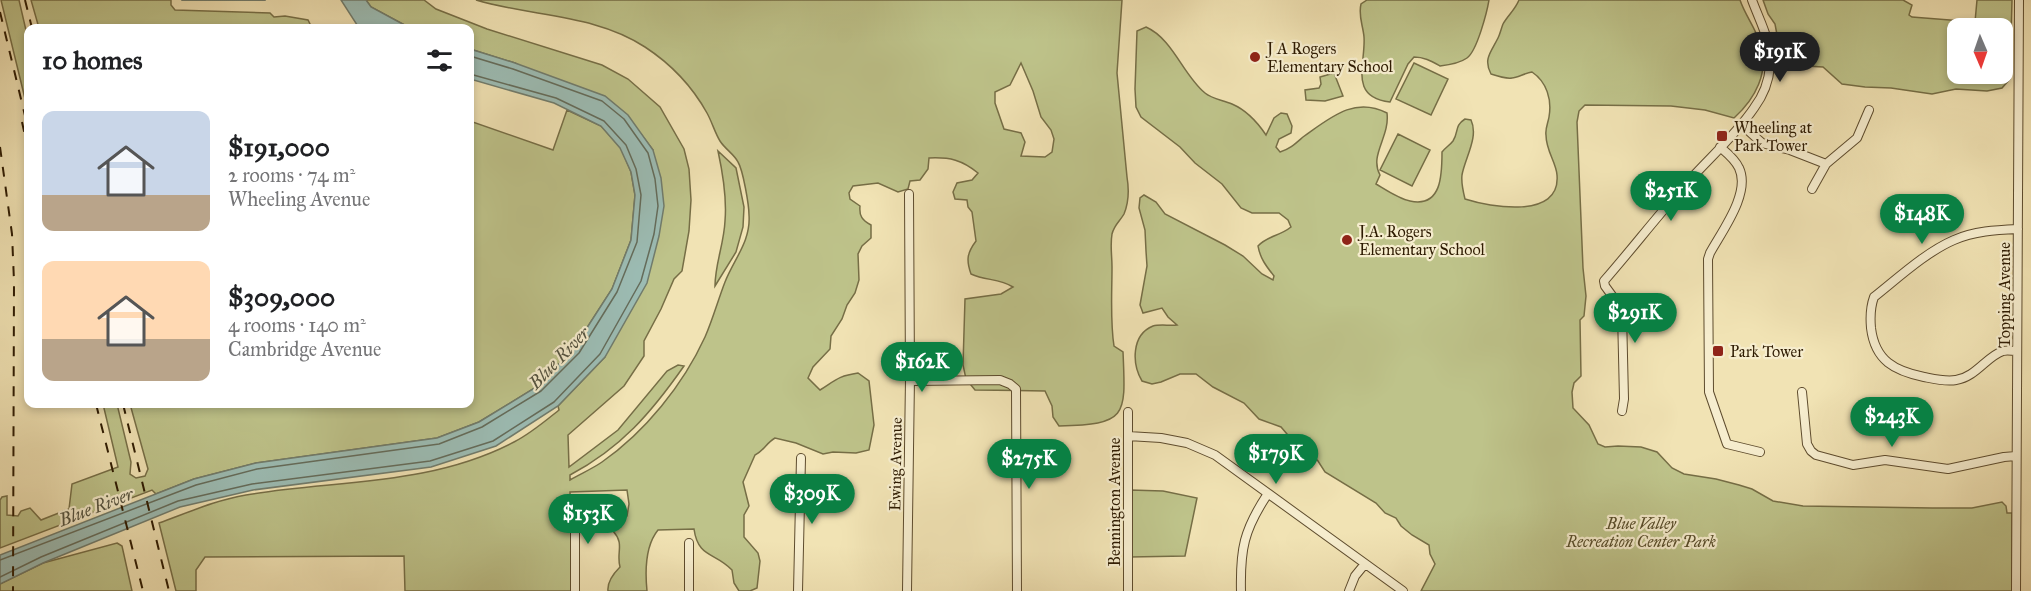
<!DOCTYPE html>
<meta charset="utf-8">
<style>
:root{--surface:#fff;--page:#f2f2f2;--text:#202124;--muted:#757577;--accent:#0b8043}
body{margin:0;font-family:"IM FELL Great Primer",serif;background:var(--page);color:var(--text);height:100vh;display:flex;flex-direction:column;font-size:22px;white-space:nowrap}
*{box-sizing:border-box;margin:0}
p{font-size:20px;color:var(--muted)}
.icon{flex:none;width:33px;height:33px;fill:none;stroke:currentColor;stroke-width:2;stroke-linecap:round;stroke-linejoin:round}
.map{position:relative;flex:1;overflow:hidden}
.side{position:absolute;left:24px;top:24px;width:450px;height:384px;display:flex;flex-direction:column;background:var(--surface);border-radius:12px;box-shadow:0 3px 9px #0003}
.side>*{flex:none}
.needle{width:39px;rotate:178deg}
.tools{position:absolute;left:1947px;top:18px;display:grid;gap:12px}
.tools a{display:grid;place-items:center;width:66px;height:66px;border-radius:12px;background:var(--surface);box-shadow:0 3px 9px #0003;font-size:30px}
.price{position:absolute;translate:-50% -51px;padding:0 14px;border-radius:21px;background:var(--accent);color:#fff;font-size:20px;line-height:39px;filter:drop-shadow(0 2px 3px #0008)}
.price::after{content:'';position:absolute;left:50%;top:36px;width:18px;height:14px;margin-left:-9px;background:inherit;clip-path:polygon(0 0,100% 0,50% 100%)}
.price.current{background:#222;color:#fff}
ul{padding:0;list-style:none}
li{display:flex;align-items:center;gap:18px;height:150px;padding:0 18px}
li span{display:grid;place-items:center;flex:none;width:168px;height:120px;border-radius:12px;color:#555}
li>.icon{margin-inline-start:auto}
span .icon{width:72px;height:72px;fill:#fffc;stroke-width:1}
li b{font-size:26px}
h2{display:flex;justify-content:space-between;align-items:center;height:72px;padding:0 18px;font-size:26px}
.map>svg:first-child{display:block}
.green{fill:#bec38a;stroke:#766e46;stroke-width:1.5;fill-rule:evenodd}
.water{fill:#9cbdb5;stroke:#707c6d;stroke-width:1.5}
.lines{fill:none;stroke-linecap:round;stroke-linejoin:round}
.shore{stroke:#646c5b;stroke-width:1.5}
.stream{stroke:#707c6d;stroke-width:2}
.street-casing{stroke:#5e4c2e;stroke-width:10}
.street{stroke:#f6edce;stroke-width:8}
.rail{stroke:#2d1a01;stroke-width:2;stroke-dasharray:10 10;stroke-linecap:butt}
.poi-dot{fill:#8f2418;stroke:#f6edce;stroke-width:2}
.labels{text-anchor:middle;stroke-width:4.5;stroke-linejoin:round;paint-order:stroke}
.poi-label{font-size:16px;fill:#2d1a01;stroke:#f6edce;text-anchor:start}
.street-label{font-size:16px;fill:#2d1a01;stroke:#f6edce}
.park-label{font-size:16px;font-style:italic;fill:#584d2a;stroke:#f6edce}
.water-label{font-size:18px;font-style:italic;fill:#545340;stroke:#f6edce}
</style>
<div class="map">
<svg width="2031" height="591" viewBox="0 0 2031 591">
<rect width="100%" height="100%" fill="#f1e3b4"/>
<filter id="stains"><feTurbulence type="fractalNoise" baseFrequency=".00333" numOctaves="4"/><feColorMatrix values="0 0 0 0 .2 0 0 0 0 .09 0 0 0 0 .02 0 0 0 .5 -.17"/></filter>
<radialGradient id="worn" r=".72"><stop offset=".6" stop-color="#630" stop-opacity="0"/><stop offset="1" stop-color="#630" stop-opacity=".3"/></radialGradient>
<path class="green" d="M1 0H19L28 39V111Z
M31 0H171V5L175 10 270 13 274 17 285 16 308 20 312 28H39Z
M366 0H424L436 9 487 29 602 65 628 79 660 107 684 149 689 169 691 200 689 231 682 271 674 279 661 309 644 341V356L624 386 568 435 569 467 618 430 667 371 678 365 684 366C651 413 621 448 570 475V480C580 474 592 469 602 462 645 432 683 385 705 337 713 319 718 300 725 282 734 259 751 241 749 215 749 205 743 170 738 162 734 154 725 149 720 141 715 133 712 122 707 113 692 86 671 64 645 47 595 14 533 17 476 0H1122L1117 73 1127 177C1129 189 1129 202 1124 214 1120 221 1114 225 1112 234 1110 246 1112 255 1112 267 1112 293 1110 321 1114 346L1123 352C1126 418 1127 424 1059 426L1053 417 1052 406 1045 391 975 390 966 379 963 365 965 299 1001 294 1013 287C999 278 986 281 971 274 966 260 967 253 976 241L972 212 968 207 967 200 955 199 953 192 957 183 972 180 978 173C962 160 950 157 929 158L928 169 920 180 910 181 908 189 898 192 878 183 853 186 849 193 850 199 860 206C859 216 862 220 871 225V238L862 246 858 254 859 280 855 293 847 305 842 319 831 336 830 349 813 367 808 378 820 390C836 380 838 376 858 373L869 381 874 425 869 450 856 453 833 452 823 454 796 443 775 438C766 443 764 451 755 455L743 482 749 506 744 515V537L758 553 760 561 757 588 750 591H739L734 583 732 570C715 552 698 558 694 529L658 530C645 546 645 571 647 591H608C607 582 614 573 620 567 616 552 625 544 613 531V523L627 516 629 504 627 490 570 492 572 591H405L404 556 205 557 196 570V591H176L159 523C187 513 216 500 246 495 336 480 430 486 514 442 530 434 544 422 559 410L558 406 605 357 653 150 641 134 515 63 470 49V28H410L371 7ZM1021 63 1033 91 1041 117 1051 130 1054 139 1052 152 1045 157 1021 156 1025 142 1021 133 1004 129 995 103V92L1010 85Z
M1367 0H1489C1487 12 1477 51 1467 58 1460 63 1449 65 1440 66 1431 61 1424 57 1414 57L1408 64 1390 102C1348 97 1366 63 1364 37 1363 25 1358 16 1361 4Z
M1519 0H1740C1745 15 1755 27 1760 43 1770 72 1755 99 1734 118L1705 110 1671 106 1585 105 1579 111 1577 122 1583 268 1586 296 1584 316 1580 320 1581 376 1574 383 1572 392 1573 408 1589 425 1598 444 1605 447 1618 446 1641 447 1657 452 1672 468 1684 474 1716 479 1739 485 1752 489 1773 501 1803 506 1932 508H1972L2002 502 2006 506 2007 513H2012V591H1421L1435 564 1430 554 1429 545 1412 535 1401 526 1396 518 1385 513 1376 503 1325 472 1318 461 1309 452 1298 447 1281 427 1259 419 1244 403 1213 387 1196 374H1180L1161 382 1152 384 1142 381C1132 364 1131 335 1153 326 1160 324 1170 326 1177 325L1168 317 1162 308 1143 313 1140 305 1147 266 1146 251 1145 230 1139 208 1140 198 1144 195 1156 202 1165 214 1225 245 1243 256 1262 274 1273 280 1274 276C1266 266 1260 258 1258 246 1267 236 1280 236 1291 227L1288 220 1279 213H1252L1241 208 1222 184 1195 163 1180 147 1141 117 1136 107 1135 89 1137 31 1146 27C1173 39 1183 75 1205 93 1212 99 1223 100 1232 104 1246 110 1258 123 1266 135L1274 118 1281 113 1287 114 1292 126 1291 133 1279 139 1276 147 1280 152C1290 149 1295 144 1303 137 1330 118 1354 96 1387 113 1390 137 1369 155 1380 175L1376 184C1386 190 1399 199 1410 201 1442 208 1442 174 1442 152 1446 147 1450 145 1453 141 1459 132 1454 126 1465 119L1471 120C1479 137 1465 158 1462 175 1461 183 1463 191 1465 199 1490 207 1561 220 1557 175 1556 162 1546 151 1546 135 1545 129 1548 123 1549 117 1552 100 1547 82 1532 72 1525 73 1517 78 1512 78 1506 79 1497 76 1491 74 1483 59 1491 52 1498 38 1500 34 1501 29 1503 24 1508 15 1515 10 1519 0Z
M1763 0H1903L1912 5 1909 15 1912 17 1975 22 1977 0H2012L2010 79 2002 88 1987 91 1956 89 1932 94 1891 88 1865 87 1842 84 1823 67 1788 65 1778 40 1775 24 1768 14ZM2002 28V74H1958V28Z
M1414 63 1448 79 1431 115 1396 99Z
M1334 73 1343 96 1325 101 1306 100 1305 90 1319 88 1321 84 1320 77Z
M567 110 601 126 621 148 631 172 635 195 631 240 612 289 574 348 538 386 479 422 437 438 256 463 194 479 156 494 152 490 0 548V500L2 497 7 496V515L18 516 21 511 30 508 41 520 69 509 72 484 118 467 103 404H117L131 462 130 474 136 478 145 476 148 469 130 404H470V121L553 150Z
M1398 134 1430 150 1412 186 1380 170Z
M718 151 736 168 744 207 743 227 736 252 715 286C715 264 724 244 725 221 727 198 723 174 718 151Z
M1130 490 1163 491 1197 498 1185 556 1130 557Z
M117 543 122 546 132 591H0V584L43 563Z"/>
<path class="water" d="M341 0H366L371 7 410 28H359Z
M470 49 515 63 605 96 628 115 653 150 661 178 664 206 659 236 647 283 605 357 558 406 496 446 431 467 253 490 180 507 43 563 0 584V555L194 479 256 463 437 438 479 422 538 386 574 348 612 289 631 240 635 195 631 172 620 148 601 126 554 103 470 79Z"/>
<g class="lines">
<path class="shore" d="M0 560 196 485 257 469 439 444 482 427 541 391 579 353 617 292 637 242 641 195 636 169 626 145 604 121 556 98 470 74
M0 577 41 557 178 501 252 484 430 461 493 441 554 402 600 354 641 281 654 234 658 206 655 179 648 153 624 119 602 101 513 69 470 56"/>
<path class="stream" d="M182 0H265"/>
<g class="street-casing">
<path id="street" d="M1741 124 1762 143 1790 150 1826 164
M1720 147C1727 153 1735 159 1739 168 1751 193 1722 231 1710 253L1708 259 1709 392 1727 444 1760 452
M1812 189 1826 164 1857 138 1869 110
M2017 351C2012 351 2007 350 2003 351 1987 356 1976 377 1956 380 1946 382 1934 379 1924 377 1895 371 1875 361 1871 328 1870 317 1870 308 1874 297 1898 278 1926 252 1954 240 1974 231 1996 230 2018 229
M910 381 1000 380 1010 384 1016 389 1017 591
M1802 392 1807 444 1811 451 1816 455 1853 465 1885 460 1948 469 2004 457 2016 456
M1622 411 1624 399 1622 313 1621 308 1605 286 1604 281C1632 249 1658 215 1687 183 1709 158 1735 136 1754 108 1763 96 1769 80 1770 66 1772 42 1760 22 1752 0
M1128 436 1161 438 1187 443 1215 455 1403 591
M575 499V591
M689 543V591
M798 591 801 458
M907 591 910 378 909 194
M1128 591V412
M1241 591C1240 549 1244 530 1267 495
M1349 591 1355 576 1364 565
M2016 591 2019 0"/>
</g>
<use href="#street" class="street"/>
<path class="rail" d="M25 0 32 28
M0 12 28 128
M22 122 28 149
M0 147 12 234 14 281 13 591
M96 404 143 591
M123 404 169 591"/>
</g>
<g class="poi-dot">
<circle cx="1255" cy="57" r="6"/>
<rect x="1716" y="130" width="12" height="12" rx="3"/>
<circle cx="1347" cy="240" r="6"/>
<rect x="1712" y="345" width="12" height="12" rx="3"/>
</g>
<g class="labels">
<g class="poi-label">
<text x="1267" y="54">J A Rogers<tspan x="1267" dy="18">Elementary School</tspan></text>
<text x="1734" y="133">Wheeling at<tspan x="1734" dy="18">Park Tower</tspan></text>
<text x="1359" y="237">J.A. Rogers<tspan x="1359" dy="18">Elementary School</tspan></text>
<text x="1730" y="357">Park Tower</text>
</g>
<g class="street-label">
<text transform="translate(2004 295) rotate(-90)" y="6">Topping Avenue</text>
<text transform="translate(895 464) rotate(-89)" y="6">Ewing Avenue</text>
<text transform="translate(1114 502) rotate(-90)" y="6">Bennington Avenue</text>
</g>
<g class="park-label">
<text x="1641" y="529">Blue Valley<tspan x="1641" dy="18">Recreation Center Park</tspan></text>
</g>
<g class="water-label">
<text transform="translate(559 358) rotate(-46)" y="6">Blue River</text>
<text transform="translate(96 507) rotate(-21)" y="6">Blue River</text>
</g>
</g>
<rect width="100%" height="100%" filter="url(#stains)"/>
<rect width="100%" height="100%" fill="url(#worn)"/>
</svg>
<div class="tools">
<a><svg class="needle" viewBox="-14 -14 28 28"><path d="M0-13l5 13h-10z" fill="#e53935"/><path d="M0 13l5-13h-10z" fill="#757577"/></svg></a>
</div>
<b class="price current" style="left:1780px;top:83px">$191K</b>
<b class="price" style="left:1671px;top:222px">$251K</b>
<b class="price" style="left:1922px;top:245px">$148K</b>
<b class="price" style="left:1635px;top:344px">$291K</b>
<b class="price" style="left:922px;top:393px">$162K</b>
<b class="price" style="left:1892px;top:448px">$243K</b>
<b class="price" style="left:1276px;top:485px">$179K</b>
<b class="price" style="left:1029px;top:490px">$275K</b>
<b class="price" style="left:812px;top:525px">$309K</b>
<b class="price" style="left:588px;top:545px">$153K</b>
<section class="side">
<h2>10 homes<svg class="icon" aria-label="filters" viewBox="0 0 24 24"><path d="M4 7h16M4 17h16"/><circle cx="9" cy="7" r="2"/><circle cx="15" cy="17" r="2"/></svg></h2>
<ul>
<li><span style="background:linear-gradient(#c9d6e8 70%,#b9a48a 0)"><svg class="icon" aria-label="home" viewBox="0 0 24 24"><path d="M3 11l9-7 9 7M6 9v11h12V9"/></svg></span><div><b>$191,000</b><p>2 rooms · 74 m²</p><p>Wheeling Avenue</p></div></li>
<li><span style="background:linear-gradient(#ffd9b3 65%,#b9a48a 0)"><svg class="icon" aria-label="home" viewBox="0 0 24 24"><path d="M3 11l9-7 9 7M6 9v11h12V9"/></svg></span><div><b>$309,000</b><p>4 rooms · 140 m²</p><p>Cambridge Avenue</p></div></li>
</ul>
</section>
</div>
